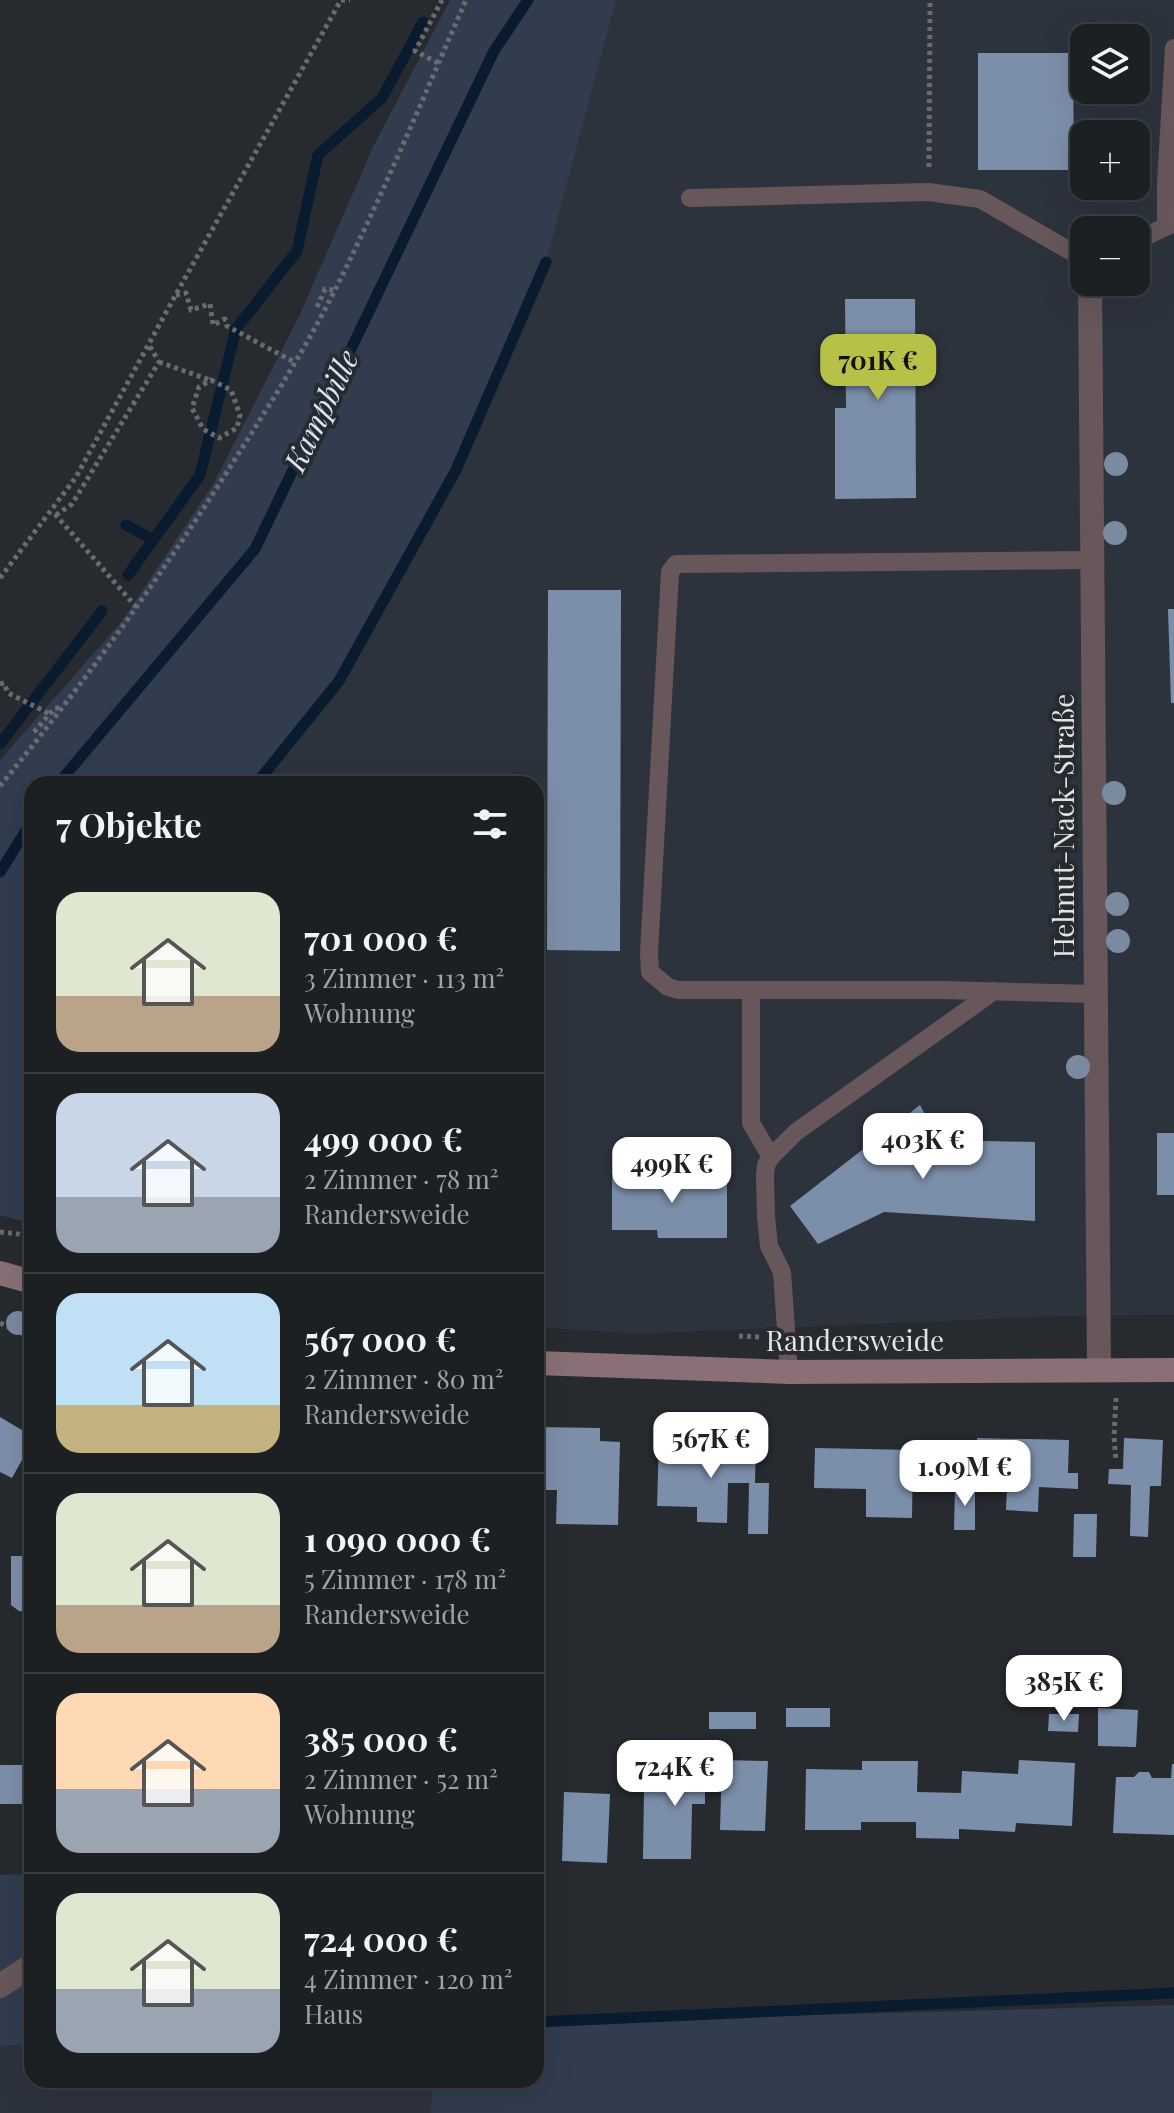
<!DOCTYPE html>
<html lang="de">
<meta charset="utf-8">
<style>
:root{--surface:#1d2023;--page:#25282b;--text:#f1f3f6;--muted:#a0a3a6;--line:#3b3e41;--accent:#b8c147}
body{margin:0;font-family:"Playfair Display",serif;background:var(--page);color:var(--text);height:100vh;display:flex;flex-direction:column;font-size:30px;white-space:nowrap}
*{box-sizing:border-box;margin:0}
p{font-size:26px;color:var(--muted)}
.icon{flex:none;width:44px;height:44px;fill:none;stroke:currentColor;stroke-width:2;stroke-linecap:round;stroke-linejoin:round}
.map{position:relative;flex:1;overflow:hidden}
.side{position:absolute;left:24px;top:776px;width:520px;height:1312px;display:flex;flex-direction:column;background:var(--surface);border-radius:24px;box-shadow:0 8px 32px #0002,0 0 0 2px var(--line)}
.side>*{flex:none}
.buttons{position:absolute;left:1070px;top:24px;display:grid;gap:16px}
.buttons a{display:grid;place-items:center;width:80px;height:80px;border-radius:16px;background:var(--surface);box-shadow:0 8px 32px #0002,0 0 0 2px var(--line);font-size:40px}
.price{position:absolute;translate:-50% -68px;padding:0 18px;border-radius:16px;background:#fff;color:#222;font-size:26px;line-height:52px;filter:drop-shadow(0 2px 4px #0008)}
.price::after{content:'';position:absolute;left:50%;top:48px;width:24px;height:18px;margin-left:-12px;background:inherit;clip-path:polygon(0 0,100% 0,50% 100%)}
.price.selected{background:var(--accent);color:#111}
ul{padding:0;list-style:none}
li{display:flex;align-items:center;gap:24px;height:200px;padding:0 32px}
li+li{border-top:2px solid var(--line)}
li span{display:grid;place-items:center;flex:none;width:224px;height:160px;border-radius:24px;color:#555}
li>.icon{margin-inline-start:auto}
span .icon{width:96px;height:96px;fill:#fffc;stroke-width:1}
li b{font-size:34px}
h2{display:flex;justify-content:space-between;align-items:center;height:96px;padding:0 32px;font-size:34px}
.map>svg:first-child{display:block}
.built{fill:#2d333d;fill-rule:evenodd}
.green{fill:#313d4f}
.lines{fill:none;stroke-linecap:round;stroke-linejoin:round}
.stream{stroke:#081b2f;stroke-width:11}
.building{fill:#7c8faa}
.path{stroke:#686b70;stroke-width:5;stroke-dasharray:4 4;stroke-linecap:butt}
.lane{stroke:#67575b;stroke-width:18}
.street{stroke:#67575b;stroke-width:24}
.secondary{stroke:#887076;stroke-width:24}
.tree{fill:#7a8aa1}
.labels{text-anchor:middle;stroke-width:8;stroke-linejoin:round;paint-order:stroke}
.street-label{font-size:28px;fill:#e1e3e7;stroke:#272a2f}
.water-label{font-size:30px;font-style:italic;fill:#d5e5f8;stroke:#272a2f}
</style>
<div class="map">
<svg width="1174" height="2113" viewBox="0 0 1174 2113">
<rect width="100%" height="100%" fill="#272a2f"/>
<path class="built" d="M616 0H1174V1315L1060 1316 636 1334 536 1327V784H256L339 681 456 470 546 262ZM1084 38H1136V90H1084ZM1084 134H1136V186H1084ZM1084 230H1136V282H1084Z
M32 2045V2080H432L431 2113H0V2046Z"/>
<path class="green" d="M450 0H616L546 262 456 470 339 681 256 784H32V1224L0 1215V760L122 621 215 481 300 314 374 145Z
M32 1874V2045L0 2046V1875Z
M1174 2005V2113H431L432 2080H536V2023Z"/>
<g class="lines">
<path class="stream" d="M126 525 153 540
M128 575 200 475 236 329 297 251 318 155 382 98 423 22
M0 744 102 611
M58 784 255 549 494 51 528 0
M256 784 339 681 456 470 546 262
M0 872 32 821
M536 2022 1174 1993"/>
</g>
<path class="building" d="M978 53H1073L1074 170H978Z
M845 299H915L916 498 835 499V408H846Z
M548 590H621L620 951 547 950Z
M1168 609H1174V703H1171Z
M920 1105 938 1140 1035 1142V1221L884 1212 818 1244 790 1206Z
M1157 1133H1174V1195H1157Z
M727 1175V1238H658L657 1230H612V1176Z
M0 1417 32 1436V1442L12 1478 0 1472Z
M536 1427 600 1428V1441L620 1442 618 1525 556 1524 557 1490H536Z
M977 1438 1069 1440 1068 1473H1078V1489L1039 1487 1038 1512 1006 1510 1007 1486 976 1485Z
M1124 1438 1163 1440 1161 1486H1150L1148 1537 1130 1536 1131 1485 1108 1484 1109 1469H1123Z
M659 1441 756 1443 755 1483H769L768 1534H748L749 1483H728L727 1523 697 1522V1507L657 1506Z
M815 1448 913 1450 912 1518 866 1517V1489L814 1488Z
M955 1486 975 1487V1530H954Z
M23 1506H32V1547H22Z
M1074 1514H1097L1096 1557H1073Z
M11 1556H32V1612L19 1611 11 1605Z
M27 1632H32V1654H27Z
M786 1708H830V1727H786Z
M1098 1708 1138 1710 1136 1747 1098 1746Z
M709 1712H756V1729H709Z
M1049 1714H1079L1078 1732 1048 1731Z
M688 1743H705V1804H692L691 1859H643L644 1789H672V1757H689Z
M722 1760 768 1761 765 1831 720 1830Z
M1019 1760 1075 1763 1072 1826 1016 1823 1015 1832 959 1829V1839L916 1838V1822H861V1830H805L806 1769 862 1770V1761H918L917 1792 961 1793 962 1771 1018 1774Z
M1172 1764H1174V1835L1113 1833 1116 1777H1134L1139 1772H1149L1152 1778H1171Z
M0 1765H32V1796H26V1804H0Z
M564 1792 610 1794 607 1863 562 1861Z"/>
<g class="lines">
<path class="path" d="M341 0H350
M438 63 415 51 442 0
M929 167 930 0
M176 295 186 293 191 310 210 304 213 325 225 319 227 326 294 362
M317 307 325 289 334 290
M159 362 210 380
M211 380 231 390 240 415 237 428 219 438 203 429 192 408 199 387Z
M55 514 137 608
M56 515 72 504 159 362 149 345
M0 578 76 477 175 296 341 0
M0 684 4 683 8 693 50 714
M34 732 55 708H61
M0 786C86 681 165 571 237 456 272 401 307 346 336 288 383 194 424 96 466 0
M0 1232 18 1234 32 1239
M0 1323 32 1338
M739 1336 761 1337
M811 1337H873
M1116 1398 1114 1437 1116 1461"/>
<path class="lane" d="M690 198 928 192 980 199 1084 259
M1166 227V182L1174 48
M1136 241 1174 223
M1092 560 676 564 670 572 649 953 650 972 668 987 678 990H943L1095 994
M751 990V1123L771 1157
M789 1372 782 1272 769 1246 766 1216 765 1176 766 1165 771 1157 796 1132 994 991"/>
<path class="street" d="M1090 282 1099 1370
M0 1986 32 1965"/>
<path class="secondary" d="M0 1273 32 1282
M536 1363 789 1372 1174 1370"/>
</g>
<g class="tree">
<circle cx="1116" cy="464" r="12"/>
<circle cx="1115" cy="533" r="12"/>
<circle cx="1114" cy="793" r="12"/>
<circle cx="1117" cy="904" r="12"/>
<circle cx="1118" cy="941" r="12"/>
<circle cx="1078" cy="1067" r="12"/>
<circle cx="18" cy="1323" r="12"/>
</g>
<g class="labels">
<g class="street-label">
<text transform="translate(1064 826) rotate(-90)" y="10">Helmut-Nack-Straße</text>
<text x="855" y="1351">Randersweide</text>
</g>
<g class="water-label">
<text transform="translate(322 411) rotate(-64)" y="10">Kampbille</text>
</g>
</g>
</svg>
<div class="buttons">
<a><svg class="icon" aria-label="layers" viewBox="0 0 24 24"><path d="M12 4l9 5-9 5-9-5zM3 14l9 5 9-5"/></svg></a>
<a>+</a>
<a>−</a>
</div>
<b class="price selected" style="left:878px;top:402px">701K €</b>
<b class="price" style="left:923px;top:1181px">403K €</b>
<b class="price" style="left:672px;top:1205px">499K €</b>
<b class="price" style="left:711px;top:1480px">567K €</b>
<b class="price" style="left:965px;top:1508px">1.09M €</b>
<b class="price" style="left:1064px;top:1723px">385K €</b>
<b class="price" style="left:675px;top:1808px">724K €</b>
<section class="side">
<h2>7 Objekte<svg class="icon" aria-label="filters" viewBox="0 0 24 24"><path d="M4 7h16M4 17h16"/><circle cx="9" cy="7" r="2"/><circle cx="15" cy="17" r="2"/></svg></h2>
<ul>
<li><span style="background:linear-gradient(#dfe7d0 65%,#b9a48a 0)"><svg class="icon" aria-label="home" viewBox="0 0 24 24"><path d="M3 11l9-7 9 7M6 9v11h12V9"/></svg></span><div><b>701 000 €</b><p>3 Zimmer · 113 m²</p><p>Wohnung</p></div></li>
<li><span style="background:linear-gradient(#c9d6e8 65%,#9aa5b1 0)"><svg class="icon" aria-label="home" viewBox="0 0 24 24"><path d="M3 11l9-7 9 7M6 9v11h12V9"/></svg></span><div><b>499 000 €</b><p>2 Zimmer · 78 m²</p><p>Randersweide</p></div></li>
<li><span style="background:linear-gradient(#bfe0f5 70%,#c2b280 0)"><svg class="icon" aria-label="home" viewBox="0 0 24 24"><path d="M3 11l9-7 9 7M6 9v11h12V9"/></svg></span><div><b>567 000 €</b><p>2 Zimmer · 80 m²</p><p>Randersweide</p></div></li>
<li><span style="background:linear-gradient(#dfe7d0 70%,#b9a48a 0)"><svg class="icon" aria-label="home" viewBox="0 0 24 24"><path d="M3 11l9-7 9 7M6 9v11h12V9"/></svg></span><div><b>1 090 000 €</b><p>5 Zimmer · 178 m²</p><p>Randersweide</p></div></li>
<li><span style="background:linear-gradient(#ffd9b3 60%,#9aa5b1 0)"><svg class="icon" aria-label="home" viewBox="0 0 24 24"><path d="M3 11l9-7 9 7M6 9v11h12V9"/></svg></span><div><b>385 000 €</b><p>2 Zimmer · 52 m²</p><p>Wohnung</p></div></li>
<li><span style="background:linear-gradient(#dfe7d0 60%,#9aa5b1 0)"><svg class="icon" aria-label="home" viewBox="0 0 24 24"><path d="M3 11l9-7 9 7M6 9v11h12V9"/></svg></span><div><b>724 000 €</b><p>4 Zimmer · 120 m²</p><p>Haus</p></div></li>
</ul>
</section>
</div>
